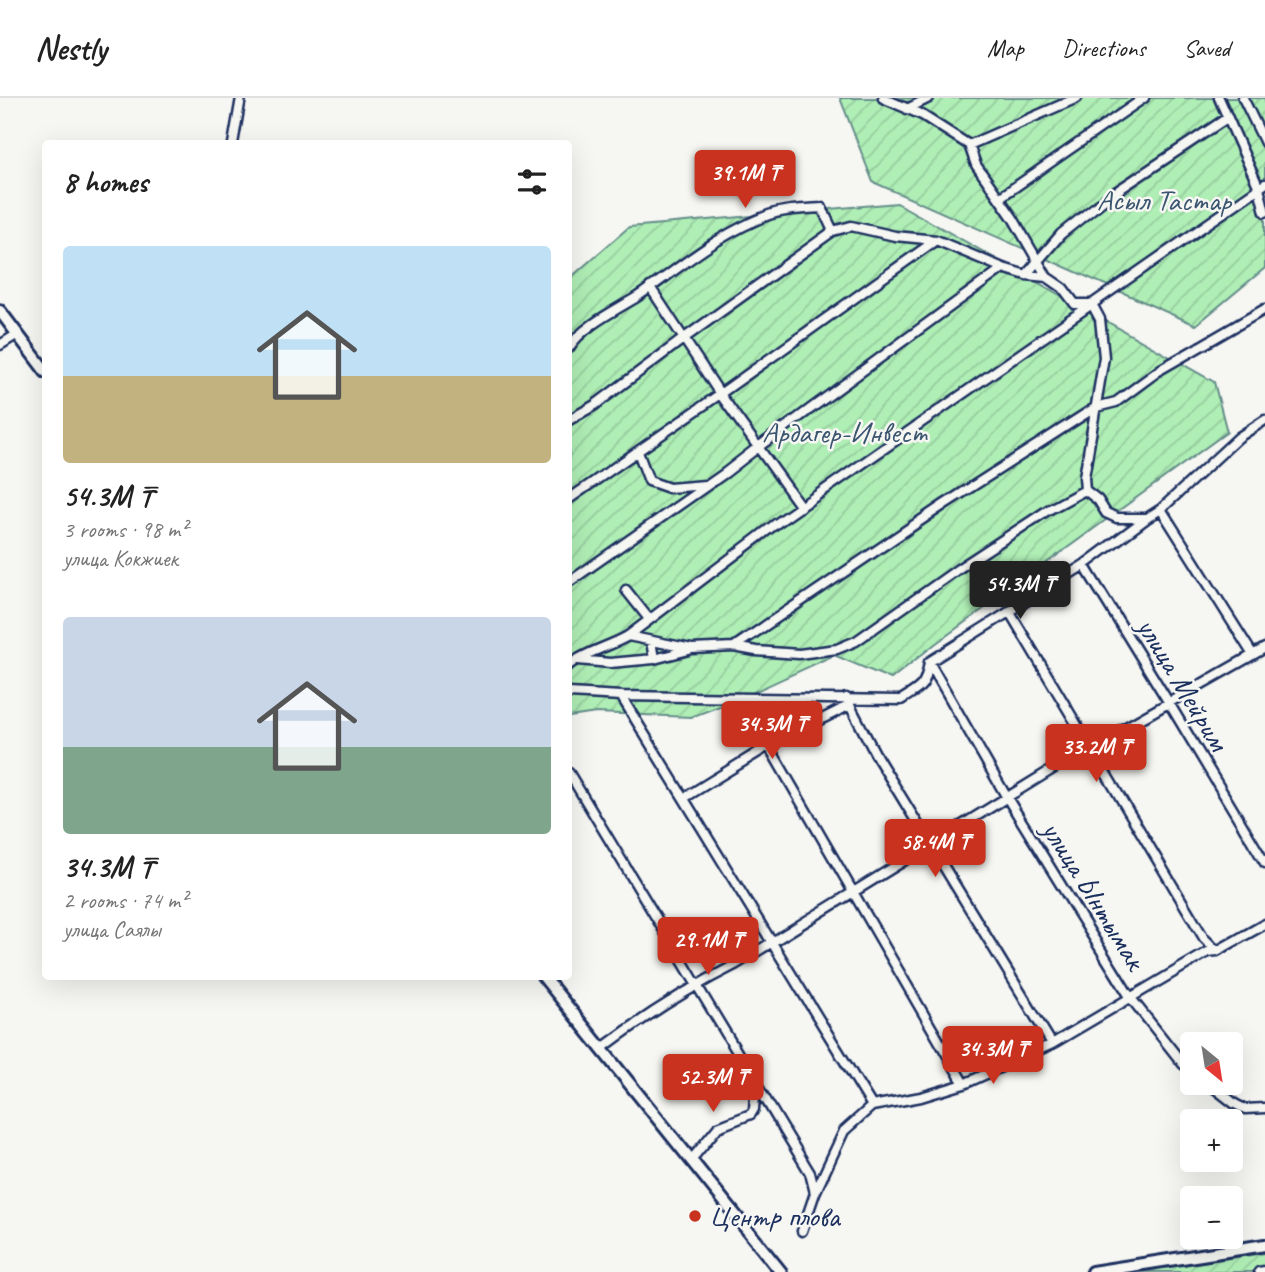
<!DOCTYPE html>
<meta charset="utf-8">
<style>
:root{--surface:#fff;--page:#f2f2f2;--text:#222;--muted:#767676;--line:#e0e0e0;--accent:#c8321e}
body{margin:0;font-family:Caveat,sans-serif;background:var(--page);color:var(--text);height:100vh;display:flex;flex-direction:column;font-size:26px;white-space:nowrap}
*{box-sizing:border-box;margin:0}
p{font-size:23px;color:var(--muted)}
.icon{flex:none;width:38px;height:38px;fill:none;stroke:currentColor;stroke-width:2;stroke-linecap:round;stroke-linejoin:round}
.map{position:relative;flex:1;overflow:hidden}
.sheet{position:absolute;left:42px;top:42px;width:530px;height:840px;display:flex;flex-direction:column;background:var(--surface);border-radius:7px;box-shadow:0 7px 28px #0002}
.sheet>*{flex:none}
.needle{width:46px;rotate:150deg}
.tools{position:absolute;left:1180px;top:934px;display:grid;gap:14px}
.tools a{display:grid;place-items:center;width:63px;height:63px;border-radius:7px;background:var(--surface);box-shadow:0 7px 28px #0002;font-size:35px}
.price{position:absolute;translate:-50% -60px;padding:0 16px;border-radius:7px;background:var(--accent);color:#fff;font-size:23px;line-height:46px;filter:drop-shadow(0 2px 4px #0008)}
.price::after{content:'';position:absolute;left:50%;top:42px;width:21px;height:16px;margin-left:-10px;background:inherit;clip-path:polygon(0 0,100% 0,50% 100%)}
.price.selected{background:#222;color:#fff}
ul{padding:0;list-style:none}
li{display:grid;align-content:center;gap:14px;height:371px;padding:0 21px}
li span{display:grid;place-items:center;height:217px;border-radius:7px;color:#555}
li>.icon{margin-inline-start:auto}
span .icon{width:126px;height:126px;fill:#fffc;stroke-width:1}
li b{font-size:30px}
h2{display:flex;justify-content:space-between;align-items:center;height:84px;padding:0 21px;font-size:30px}
header{display:flex;align-items:center;gap:42px;box-sizing:border-box;height:98px;padding:0 35px;background:var(--surface);border-bottom:2px solid var(--line)}
header strong{font-size:33px}
nav{display:flex;gap:38px;margin-inline-start:auto;font-size:24px}
.map>svg:first-child{display:block}
.garden{fill:url(#garden-furrows);stroke:#658e8a;stroke-width:2}
.lines{fill:none;stroke-linecap:round;stroke-linejoin:round}
.minor-casing{stroke:#1b2f5e;stroke-width:13}
.highway-casing{stroke:#1b2f5e;stroke-width:16}
.minor{stroke:#f6f6f2;stroke-width:8}
.highway{stroke:#f6f6f2;stroke-width:10}
.poi-dot{fill:#c8321e;stroke:#f6f6f2;stroke-width:2.5}
.labels{text-anchor:middle;stroke-width:5;stroke-linejoin:round;paint-order:stroke}
.park-label{font-size:30px;fill:#39556f;stroke:#f6f6f2}
.street-label{font-size:30px;fill:#1b2f5e;stroke:#f6f6f2}
.poi-label{font-size:30px;fill:#1b2f5e;stroke:#f6f6f2;text-anchor:start}
</style>
<header>
<strong>Nestly</strong>
<nav><a>Map</a><a>Directions</a><a>Saved</a></nav>
</header>
<div class="map">
<svg width="1265" height="1174" viewBox="0 0 1265 1174">
<defs>
<pattern id="garden-furrows" width="10" height="10" patternUnits="userSpaceOnUse" patternTransform="scale(1.75)"><rect width="10" height="10" fill="#afeeb5"/><path d="M-1 1l2-2M0 10L10 0M9 11l2-2" fill="none" stroke="#96cc9e"/></pattern>
</defs>
<rect width="100%" height="100%" fill="#f6f6f2"/>
<filter id="ink" filterUnits="userSpaceOnUse"><feTurbulence type="fractalNoise" baseFrequency=".0143" numOctaves="2"/><feDisplacementMap in="SourceGraphic" scale="14" xChannelSelector="R" yChannelSelector="G"/><feConvolveMatrix kernelMatrix="1 2 1 2 8 2 1 2 1" color-interpolation-filters="sRGB"/></filter>
<g filter="url(#ink)">
<path class="garden" d="M840 0H1265V170L1196 227 873 84Z
M897 105 1214 284 1227 334 935 546 891 581 834 557 741 600 691 619 596 615 569 619V181L629 129Z
M1265 1155V1174H1132Z"/>
<g class="lines">
<g class="minor-casing">
<path id="minor" d="M883 0 922 17 969 47 1077 0
M1243 0 1265 45
M907 11 929 0
M233 46 241 0
M969 47 976 67 1013 120 1047 179
M1265 86 1259 90 1265 114
M999 100 1144 0
M1026 177 1061 136 1105 101 1227 20
M650 189 720 296 801 409
M0 247 16 237
M569 250C581 229 616 212 637 199 681 169 718 136 769 117 785 111 805 111 822 110L833 133
M569 322 595 307 683 241 833 133 851 128 895 138 936 142 720 296 569 401
M638 354 649 383 669 390 705 387
M1085 392 1084 379 1104 259 1100 221 1092 206 1259 90 1219 0
M1161 411 1253 557
M1084 467 1169 605 1265 765
M569 484 725 375 757 350 1003 170
M626 492 649 521
M628 538 692 551 734 549 756 553 799 556 837 551 856 543 958 471 1048 412 1085 392 1098 402 1106 415 1117 420H1147
M734 549 945 406 1096 309 1116 304 1161 271 1265 211
M654 561 689 552
M578 562 610 565 654 561 651 543
M929 564 1006 698 1130 899 1183 966 1192 972
M569 567C585 554 609 549 628 538L777 425 1092 206H1075L1063 190 1047 179 1026 177 1003 170 936 142
M569 595 621 598 901 602C921 589 925 590 929 564L1084 467 1147 420 1161 411 1239 339 1265 322
M621 598 872 1008
M741 600 964 986
M846 600 877 659 1052 946
M569 675 810 1075 815 1095
M684 700 770 647 850 607
M1217 853 1265 826
M601 951C645 918 685 892 735 867L1061 666 1265 550
M1208 985 1235 1006 1245 1011 1265 1010
M691 1062 718 1029 751 1016 754 1011 756 985
M802 1133 815 1095 844 1033 872 1008 921 999 964 986 1052 946 1208 854 1217 853 1204 840 1009 513
M1259 1174 1265 1173"/>
</g>
<g class="highway-casing">
<path id="highway" d="M0 213 46 274
M543 878 781 1174
M1092 1174 1265 1147"/>
</g>
<use href="#minor" class="minor"/>
<use href="#highway" class="highway"/>
</g>
</g>
<circle class="poi-dot" cx="695" cy="1118" r="7"/>
<g class="labels">
<g class="park-label">
<text x="1164" y="112">Асыл Тастар</text>
<text x="844" y="344">Ардагер-Инвест</text>
</g>
<g class="street-label">
<text transform="translate(1183 586) rotate(59)" y="10">улица Мейрим</text>
<text transform="translate(1094 797) rotate(58)" y="10">улица Ынтымак</text>
</g>
<g class="poi-label">
<text x="709" y="1128">Центр плова</text>
</g>
</g>
</svg>
<div class="tools">
<a><svg class="needle" viewBox="-14 -14 28 28"><path d="M0-13l5 13h-10z" fill="#e53935"/><path d="M0 13l5-13h-10z" fill="#767676"/></svg></a>
<a>+</a>
<a>−</a>
</div>
<b class="price" style="left:745px;top:112px">39.1M ₸</b>
<b class="price selected" style="left:1020px;top:523px">54.3M ₸</b>
<b class="price" style="left:772px;top:663px">34.3M ₸</b>
<b class="price" style="left:1096px;top:686px">33.2M ₸</b>
<b class="price" style="left:935px;top:781px">58.4M ₸</b>
<b class="price" style="left:708px;top:879px">29.1M ₸</b>
<b class="price" style="left:993px;top:988px">34.3M ₸</b>
<b class="price" style="left:713px;top:1016px">52.3M ₸</b>
<section class="sheet">
<h2>8 homes<svg class="icon" aria-label="filters" viewBox="0 0 24 24"><path d="M4 7h16M4 17h16"/><circle cx="9" cy="7" r="2"/><circle cx="15" cy="17" r="2"/></svg></h2>
<ul>
<li><span style="background:linear-gradient(#bfe0f5 60%,#c2b280 0)"><svg class="icon" aria-label="home" viewBox="0 0 24 24"><path d="M3 11l9-7 9 7M6 9v11h12V9"/></svg></span><div><b>54.3M ₸</b><p>3 rooms · 98 m²</p><p>улица Кокжиек</p></div></li>
<li><span style="background:linear-gradient(#c9d6e8 60%,#7fa58c 0)"><svg class="icon" aria-label="home" viewBox="0 0 24 24"><path d="M3 11l9-7 9 7M6 9v11h12V9"/></svg></span><div><b>34.3M ₸</b><p>2 rooms · 74 m²</p><p>улица Саялы</p></div></li>
</ul>
</section>
</div>
